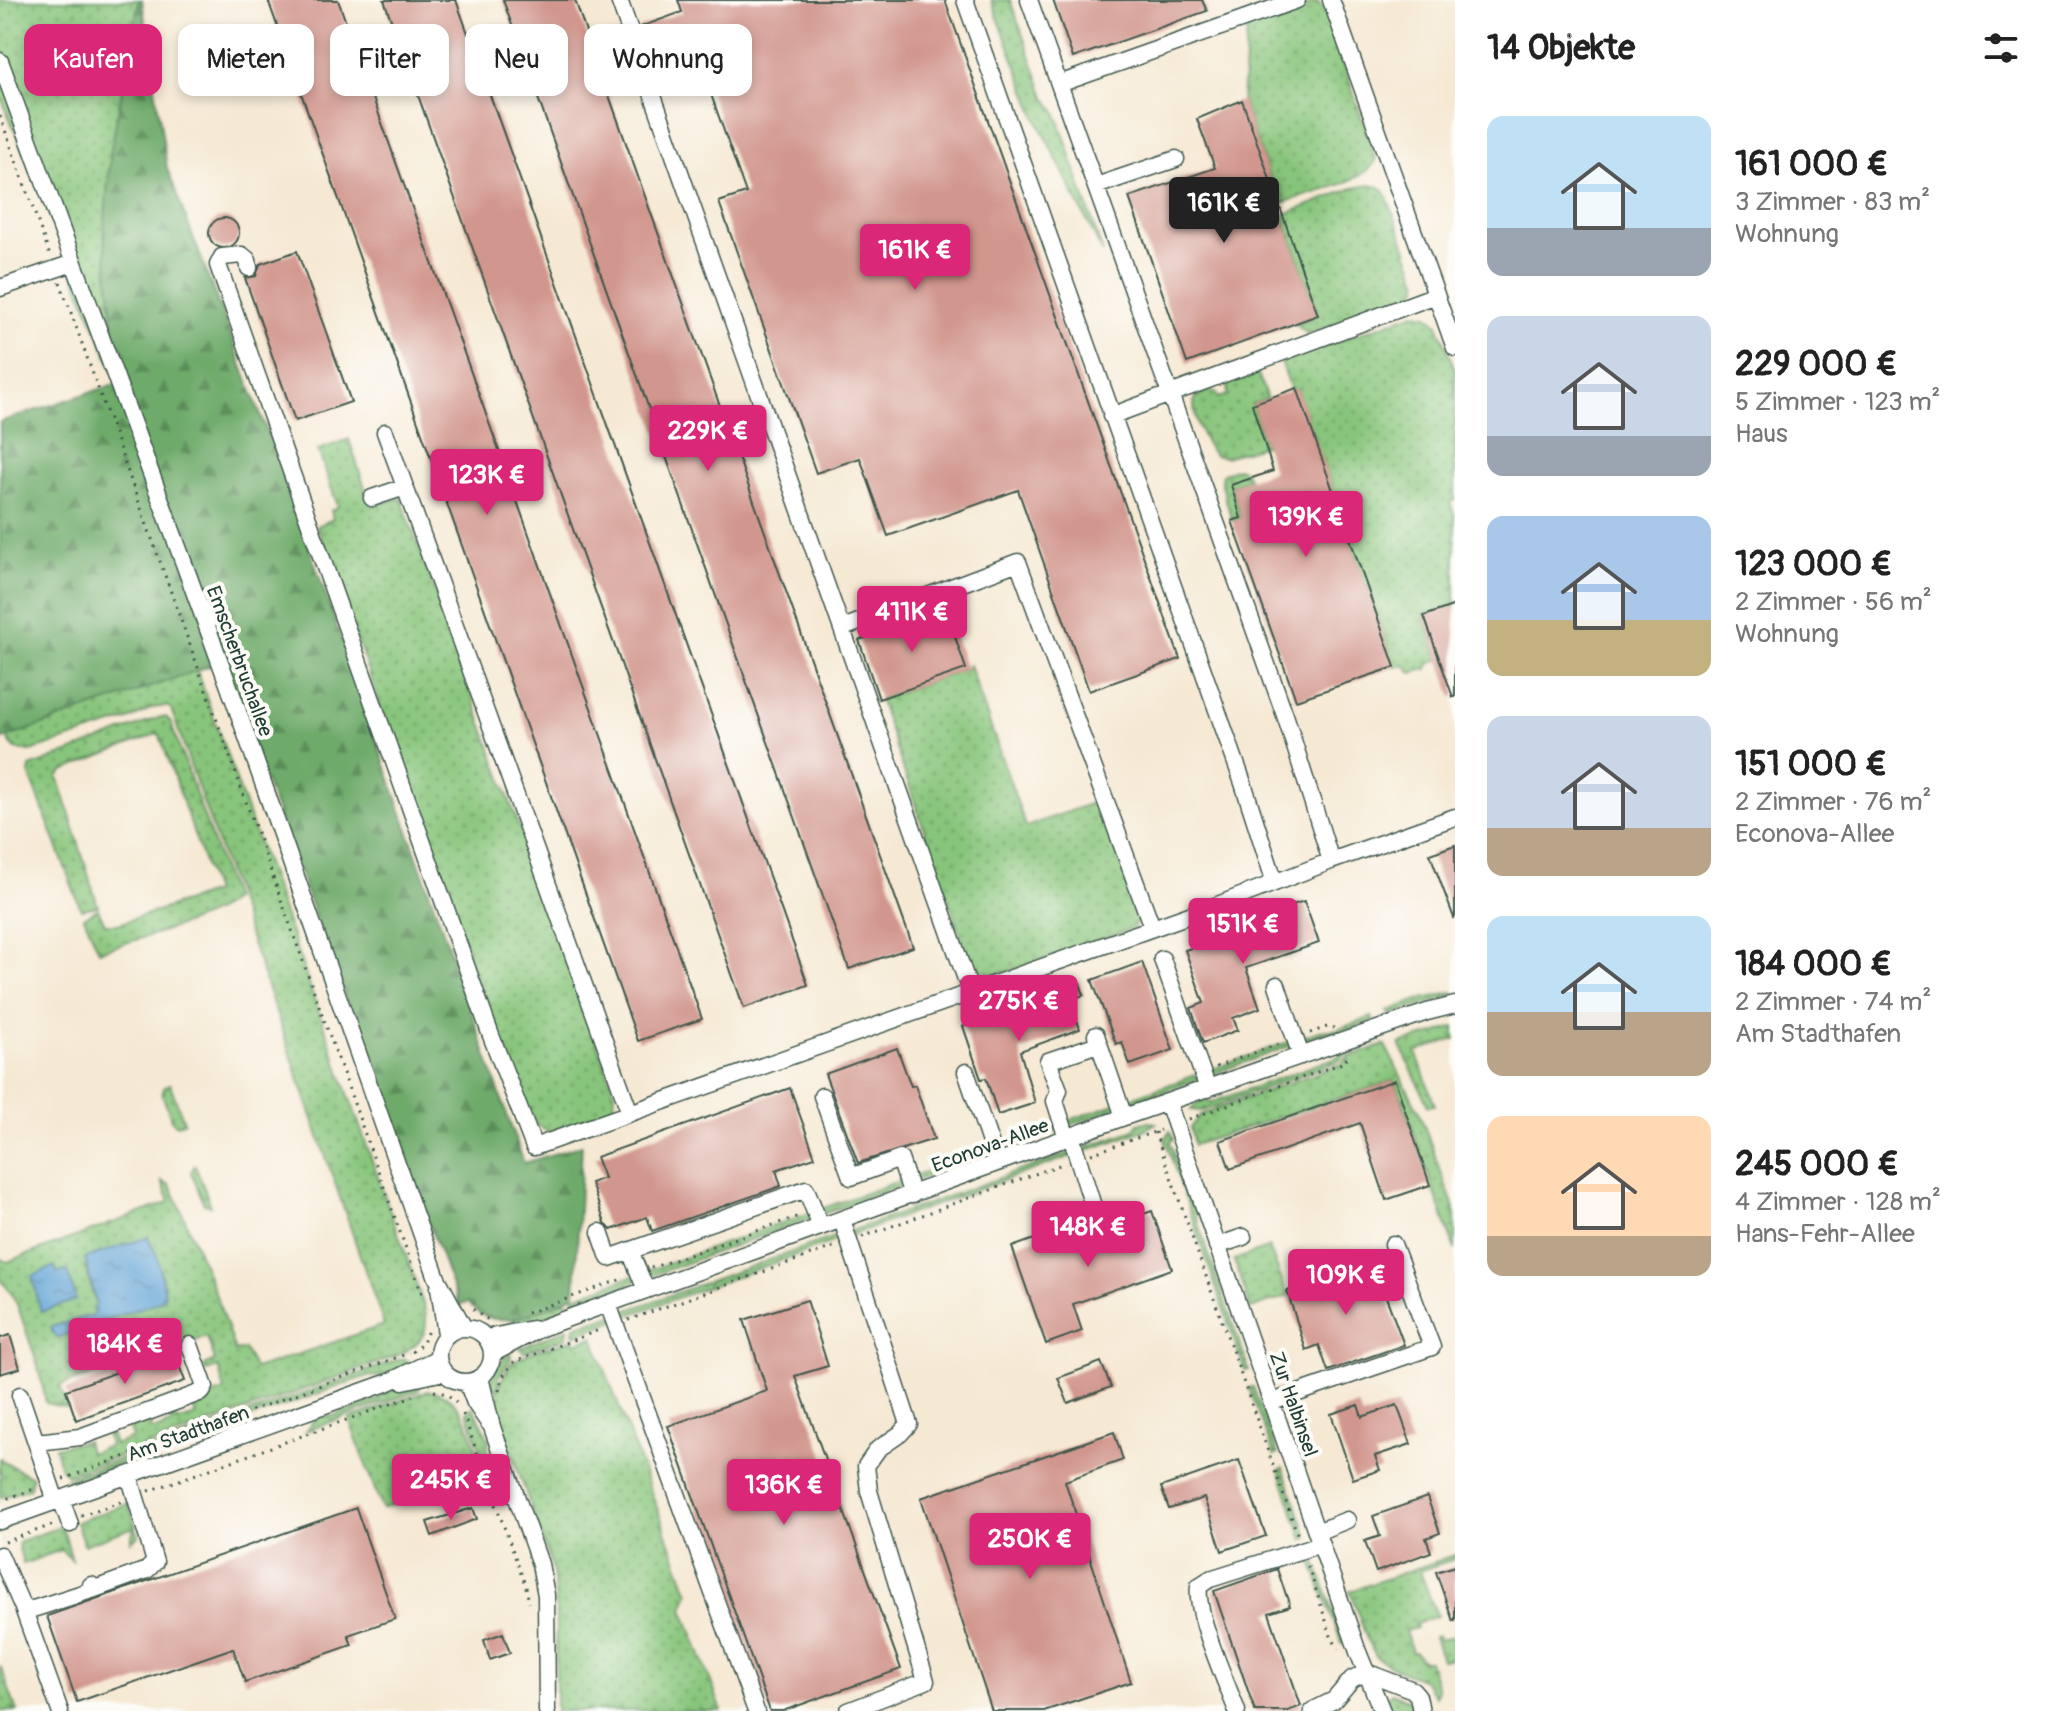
<!DOCTYPE html>
<html lang="de">
<meta charset="utf-8">
<style>
:root{--surface:#fff;--page:#f6f6f6;--text:#222;--muted:#767676;--accent:#db2777}
body{margin:0;font-family:Pangolin,sans-serif;background:var(--page);color:var(--text);height:100vh;display:flex;flex-direction:column;font-size:30px;white-space:nowrap}
*{box-sizing:border-box;margin:0}
p{font-size:26px;color:var(--muted)}
.icon{flex:none;width:44px;height:44px;fill:none;stroke:currentColor;stroke-width:2;stroke-linecap:round;stroke-linejoin:round}
.map{position:relative;flex:1;overflow:hidden}
.drawer{display:flex;flex-direction:column;background:var(--surface);width:600px}
.drawer>*{flex:none}
.banner{position:absolute;left:24px;top:24px;width:760px;height:72px;display:flex;gap:16px}
.price{position:absolute;translate:-50% -68px;padding:0 18px;border-radius:8px;background:var(--accent);color:#fff;font-size:26px;line-height:52px;filter:drop-shadow(0 2px 4px #0008)}
.price::after{content:'';position:absolute;left:50%;top:48px;width:24px;height:18px;margin-left:-12px;background:inherit;clip-path:polygon(0 0,100% 0,50% 100%)}
.price.on{background:#222;color:#fff}
ul{padding:0;list-style:none}
li{display:flex;align-items:center;gap:24px;height:200px;padding:0 32px}
li span{display:grid;place-items:center;flex:none;width:224px;height:160px;border-radius:16px;color:#555}
li>.icon{margin-inline-start:auto}
span .icon{width:96px;height:96px;fill:#fffc;stroke-width:1}
li b{font-size:34px}
h2{display:flex;justify-content:space-between;align-items:center;height:96px;padding:0 32px;font-size:34px}
.pill{padding:0 28px;border-radius:16px;background:var(--surface);box-shadow:0 4px 12px #0003;font-size:28px;line-height:72px}
.pill.on{background:var(--accent);color:#fff}
main{display:flex;flex:1;min-height:0}
.map>svg:first-child{display:block}
.grass{fill:url(#grass-dots);stroke:#548158;stroke-width:2;fill-rule:evenodd}
.forest{fill:url(#forest-firs);stroke:#467450;stroke-width:2}
.water{fill:url(#water-ripples);stroke:#427186;stroke-width:2}
.building{fill:#d1968d}
.lines{fill:none;stroke-linecap:round;stroke-linejoin:round}
.minor-casing{stroke:#3f574c;stroke-width:19}
.path{stroke:#3f574c;stroke-width:3;stroke-dasharray:2 6;stroke-linecap:butt}
.minor{stroke:#fff;stroke-width:16}
.labels{text-anchor:middle;stroke-width:8;stroke-linejoin:round;paint-order:stroke}
.street-label{font-size:20px;fill:#1f3d34;stroke:#fdfcf7}
</style>
<main>
<div class="map">
<svg width="1455" height="1711" viewBox="0 0 1455 1711">
<defs>
<pattern id="grass-dots" width="8" height="8" patternUnits="userSpaceOnUse" patternTransform="scale(2)"><rect width="8" height="8" fill="#88c57b"/><path d="M2 2h.1M6 6h.1" fill="none" stroke="#6fa166" stroke-width="1.8" stroke-linecap="round"/></pattern>
<pattern id="forest-firs" width="22" height="20" patternUnits="userSpaceOnUse" patternTransform="scale(2)"><rect width="22" height="20" fill="#6eaa6b"/><path d="M5 1l3.5 6h-7zM16 11l3.5 6h-7z" fill="#5a8c59"/></pattern>
<pattern id="water-ripples" width="26" height="14" patternUnits="userSpaceOnUse" patternTransform="scale(2)"><rect width="26" height="14" fill="#64a5d7"/><path d="M2 4q2-2 4 0t4 0M15 11q2-2 4 0t4 0" fill="none" stroke="#5288af"/></pattern>
</defs>
<rect width="100%" height="100%" fill="#fdfcf7"/>
<filter id="ink" filterUnits="userSpaceOnUse"><feTurbulence type="fractalNoise" baseFrequency=".0125" numOctaves="2"/><feDisplacementMap in="SourceGraphic" scale="16" xChannelSelector="R" yChannelSelector="G"/><feConvolveMatrix kernelMatrix="1 2 1 2 8 2 1 2 1" color-interpolation-filters="sRGB"/></filter>
<filter id="wash" filterUnits="userSpaceOnUse"><feTurbulence type="fractalNoise" baseFrequency=".006" numOctaves="4" result="noise"/><feDisplacementMap in="SourceGraphic" scale="32" xChannelSelector="R" yChannelSelector="G"/><feGaussianBlur stdDeviation="1.8" result="paint"/><feColorMatrix in="noise" values="0 0 0 0 0 0 0 0 0 0 0 0 0 0 0 0 0 1.4 0 .05"/><feComposite in="paint" operator="in"/></filter>
<g filter="url(#wash)">
<rect width="100%" height="100%" fill="#f6e9d4"/>
<path class="grass" d="M0 0H139L111 150 104 229 119 384 0 95Z
M991 0H1010L1046 99 1056 111 1103 253 1039 124Z
M1317 2 1325 9 1376 160C1367 182 1302 196 1279 204L1242 100 1247 29Z
M1370 185 1380 187 1386 194 1419 282C1417 293 1410 297 1400 303L1307 334 1296 324 1318 315 1283 215 1353 188Z
M1415 313 1428 315 1438 324 1455 370V500L1450 502 1455 517V605L1424 616 1440 659 1429 664 1428 669 1412 673 1404 665 1395 667 1297 389 1291 390 1281 362Z
M1257 371 1267 399 1252 404 1265 445 1225 457 1214 455C1203 442 1191 414 1195 398L1210 390 1216 392 1218 398 1228 395 1227 386 1232 379Z
M349 439 371 506 401 498 615 1093 614 1107 609 1113 553 1133 538 1126 517 1094 317 526 333 519 331 510 338 507 318 450Z
M1237 468 1244 470 1249 479 1231 485 1241 518 1232 521 1221 482 1222 474Z
M969 665 1026 827 1100 800 1139 914 1134 928 987 979 973 971 879 699 966 669Z
M196 668 423 1303C432 1332 421 1345 396 1356L67 1475 60 1467 55 1447 86 1441 89 1453 109 1446 106 1434 110 1433 114 1445 133 1438 129 1426 148 1419 153 1431 172 1424 168 1412 172 1411 177 1422 196 1416 192 1403 225 1391 218 1367 206 1371 204 1366 215 1361 207 1337 60 1386 67 1408 46 1403 38 1366 18 1307 13 1296 0 1278V1258L7 1262 170 1202 162 1181 170 1185 177 1200 217 1298 235 1351 244 1349 255 1369 384 1325 171 709 167 706 152 708 131 719 31 751C18 751 12 750 7 736ZM85 1267 160 1301 56 1338 51 1327 93 1315 96 1304Z
M161 717H166L170 721 233 899C221 917 124 943 99 951L84 917 98 909 105 924H118L214 892 159 733 63 771 58 776 98 906 81 909 29 773 30 767Z
M1453 992 1454 995 1390 1015 1388 1011 1419 1000Z
M1372 1017 1373 1021 1337 1034 1329 1032 586 1299 574 1307V1297L1319 1031 1338 1029Z
M1455 1027V1039L1416 1052 1435 1105 1428 1106 1400 1044Z
M1382 1036V1039L1345 1055 1339 1061 1202 1111 1191 1110 1195 1105 1205 1100 1210 1103 1337 1057 1344 1050Z
M1385 1045 1419 1112 1452 1202 1455 1212V1250L1395 1080 1194 1145 1190 1128 1200 1115 1342 1064 1348 1057Z
M170 1084 184 1122 177 1125 172 1121 162 1094 164 1088Z
M1149 1122 1156 1123 1144 1130 574 1335V1326L620 1313 1134 1130 1138 1123Z
M1170 1131 1174 1139 1170 1142 1249 1370 1245 1371 1165 1140Z
M195 1165 211 1206 204 1204 191 1172Z
M1269 1247 1288 1296 1251 1309 1234 1260Z
M567 1300V1310L512 1326 513 1320Z
M568 1328 567 1337 524 1352 520 1348Z
M593 1337 689 1593 683 1608 722 1711H556V1607L553 1570 492 1396C504 1388 501 1373 512 1363 525 1352 558 1345 574 1339L575 1343Z
M511 1353 512 1357 499 1376V1386L493 1391C489 1375 499 1362 511 1353Z
M403 1358 411 1363 379 1377 368 1376 90 1475 91 1480 74 1483 66 1479Z
M420 1383 419 1390 306 1431 314 1420 321 1415 330 1417 377 1400 386 1392Z
M1253 1387 1278 1454 1274 1455 1249 1388Z
M427 1391C467 1392 473 1443 484 1473L382 1509 349 1419Z
M473 1407 489 1440 487 1450 497 1483H493L467 1412Z
M0 1457 2 1461 32 1477 30 1488 0 1498Z
M1283 1468 1308 1538 1303 1539 1279 1470Z
M128 1503 139 1536 131 1541 134 1527 84 1545 76 1522Z
M62 1526 72 1560 61 1550 23 1564 18 1545 20 1541Z
M1455 1555V1559L1420 1571 1437 1616 1415 1624 1416 1628 1405 1631 1412 1652H1415L1423 1661H1429L1438 1690 1435 1696 1424 1680 1392 1667 1377 1658 1368 1642 1350 1591Z
M1314 1556 1338 1624H1342L1349 1646 1342 1644 1310 1557Z
M1455 1635V1663L1453 1658 1442 1660 1434 1637 1438 1636 1440 1640Z
M0 1665 17 1711H0Z
M1391 1693 1411 1701 1412 1711H1391L1387 1698Z"/>
<path class="forest" d="M139 0H142L167 168 288 487 524 1163 582 1145 575 1295C541 1308 497 1338 468 1303L459 1305 221 662 0 740V422L119 383 104 229 111 150Z"/>
<path class="water" d="M148 1237 157 1256 165 1294 160 1301 56 1338 51 1327 93 1315 96 1304 85 1258Z
M55 1266 57 1273 68 1271 76 1300 41 1312 32 1276Z"/>
<g id="blocks">
<path class="building" d="M268 0H338L702 1019 638 1041Z
M384 0H456L808 985 744 1008Z
M503 0H575L590 44 619 34 630 63 601 73 913 947 849 969Z
M678 0H945L1180 659 1089 691 1018 490 888 536 860 458 816 473 719 202 746 193 692 41 650 55 640 27 682 12Z
M1053 0H1202L1207 11 1073 58Z
M1242 100 1318 315 1187 363 1129 197 1215 168 1197 119Z
M209 233a15 15 0 1 1 30 0a15 15 0 1 1-30 0Z
M297 251 351 402 295 421 245 278 256 276 260 264Z
M1297 388 1395 667 1296 700 1232 521 1241 518 1231 485 1273 471 1252 404Z
M1455 605V697H1453L1424 616Z
M946 610 966 669 879 699 859 640Z
M1455 845V917L1454 918 1430 854Z
M1304 901 1319 943 1246 968 1260 1008 1233 1018 1238 1030 1203 1043 1191 1008 1204 1003 1185 950 1245 929 1243 922Z
M1142 962 1173 1050 1130 1065 1122 1042 1116 1044 1092 980Z
M1079 981 1084 995 1070 1000 1080 1029 1020 1051 1035 1103 998 1115 986 1078 981 1079 963 1026Z
M897 1048 911 1086 915 1085 934 1139 858 1163 825 1074Z
M1395 1080 1430 1185 1386 1200 1360 1123 1230 1169 1220 1141Z
M790 1088 815 1157 776 1170 781 1186 652 1231 647 1217 611 1230 605 1223 591 1183 604 1178 596 1157Z
M1152 1211 1172 1269 1073 1304 1082 1331 1046 1344 1012 1247 1048 1234 1052 1246Z
M1373 1262 1404 1345 1328 1371 1319 1345 1306 1350 1287 1291Z
M807 1300 828 1366 795 1376 901 1669 783 1711H770L668 1426 767 1391 744 1320Z
M10 1335 20 1368 0 1374V1338Z
M174 1352 185 1381 76 1420 66 1390Z
M1101 1362 1111 1387 1068 1403 1058 1378Z
M1358 1405 1362 1417 1397 1405 1411 1444 1375 1456 1380 1470 1353 1479 1331 1414Z
M1114 1432 1123 1460 1065 1481 1131 1682 1044 1711H992L921 1498Z
M1239 1460 1266 1536 1222 1551 1204 1498 1169 1509 1161 1487Z
M1427 1497 1440 1533 1426 1538 1431 1552 1376 1572 1365 1541 1380 1536 1373 1516Z
M356 1508 395 1619 348 1635 352 1645 245 1682 233 1648 77 1702 47 1616Z
M473 1508 477 1519 432 1536 427 1522Z
M1455 1566V1620L1453 1621 1436 1572Z
M1277 1569 1290 1606 1269 1613 1301 1706 1288 1711H1255L1214 1591Z
M503 1633 510 1653 490 1660 484 1640Z"/>
</g>
</g>
<g filter="url(#ink)">
<use href="#blocks" fill-opacity="0" stroke="#3f574c" stroke-width="2"/>
<g class="lines">
<g class="minor-casing">
<path id="minor" d="M619 0 971 993
M965 0 1243 783 1275 883
M1029 0 1286 718 1331 861
M1331 0 1455 348
M0 61 235 703 437 1278 464 1328
M1059 84 1297 0
M1096 186 1176 159
M249 268 248 260 242 255 222 257 218 265 490 1033 534 1147 1215 906 1331 861 1455 817
M0 288 73 263
M1111 416 1436 295
M385 432 405 487
M372 498 405 487 630 1113
M843 628 1018 562 1152 927
M1162 959 1208 1089
M1277 985 1301 1056
M1096 1035 1124 1117
M966 1072 997 1163
M822 1096 851 1177 900 1159 912 1195
M1168 1103 1358 1652 1382 1711
M1071 1136 1093 1206
M1067 1138 1055 1101 1059 1090 1048 1061 1098 1044
M842 1220 909 1424 900 1434 878 1449 866 1466 869 1491 926 1681 848 1711
M600 1232 609 1258 806 1189 821 1227
M1217 1246 1243 1237
M630 1251 646 1290
M439 1287 446 1334
M608 1304 756 1711
M438 1355a27 27 0 1 1 54 0a27 27 0 1 1-54 0Z
M486 1338 532 1329
M492 1354 541 1328 1124 1117 1427 1012 1455 1005
M480 1377 492 1427 540 1564 546 1595 547 1711
M403 1381 444 1372
M467 1382 475 1403 488 1422
M20 1395 56 1501
M1272 1402 1432 1347 1393 1244
M37 1442 80 1437 202 1392 205 1387 190 1345
M61 1499 70 1524
M0 1521 389 1382 438 1358
M1317 1532 1347 1520
M0 1555 23 1608 33 1609 92 1590
M91 1585 92 1590 147 1570 155 1562 129 1475
M23 1608 60 1711
M1237 1711C1226 1681 1195 1614 1199 1586L1210 1579 1321 1544
M1312 1711 1334 1700 1352 1679 1366 1672 1413 1690 1418 1696 1421 1711"/>
</g>
<path class="path" d="M0 116 50 256
M60 282 424 1299
M1310 1033 1327 1027 1334 1028
M1216 1067 1281 1043
M1189 1119 1342 1063 1349 1056
M1155 1132 1298 1536
M1091 1154 1160 1130
M941 1165 976 1152
M862 1237 1065 1163
M651 1268 799 1216
M473 1309 484 1318 493 1321
M527 1313 625 1278
M628 1320 836 1246
M412 1352 423 1343 428 1330
M434 1391 447 1394 458 1404
M499 1391 502 1378 512 1363 602 1329
M463 1414 526 1587 529 1603
M63 1479 409 1353
M149 1491 413 1396
M0 1501 37 1488
M81 1515 123 1501
M5 1542 55 1524
M1308 1566 1332 1639 1339 1648"/>
<use href="#minor" class="minor"/>
</g>
</g>
<g class="labels">
<g class="street-label">
<text transform="translate(240 661) rotate(70)" y="7">Emscherbruchallee</text>
<text transform="translate(990 1145) rotate(-20)" y="7">Econova-Allee</text>
<text transform="translate(1294 1404) rotate(71)" y="7">Zur Halbinsel</text>
<text transform="translate(188 1433) rotate(-20)" y="7">Am Stadthafen</text>
</g>
</g>
</svg>
<b class="price on" style="left:1224px;top:245px">161K €</b>
<b class="price" style="left:915px;top:292px">161K €</b>
<b class="price" style="left:708px;top:473px">229K €</b>
<b class="price" style="left:487px;top:517px">123K €</b>
<b class="price" style="left:1306px;top:559px">139K €</b>
<b class="price" style="left:912px;top:654px">411K €</b>
<b class="price" style="left:1243px;top:966px">151K €</b>
<b class="price" style="left:1019px;top:1043px">275K €</b>
<b class="price" style="left:1088px;top:1269px">148K €</b>
<b class="price" style="left:1346px;top:1317px">109K €</b>
<b class="price" style="left:125px;top:1386px">184K €</b>
<b class="price" style="left:451px;top:1522px">245K €</b>
<b class="price" style="left:784px;top:1527px">136K €</b>
<b class="price" style="left:1030px;top:1581px">250K €</b>
<div class="banner">
<a class="pill on">Kaufen</a>
<a class="pill">Mieten</a>
<a class="pill">Filter</a>
<a class="pill">Neu</a>
<a class="pill">Wohnung</a>
</div>
</div>
<section class="drawer">
<h2>14 Objekte<svg class="icon" aria-label="filters" viewBox="0 0 24 24"><path d="M4 7h16M4 17h16"/><circle cx="9" cy="7" r="2"/><circle cx="15" cy="17" r="2"/></svg></h2>
<ul>
<li><span style="background:linear-gradient(#bfe0f5 70%,#9aa5b1 0)"><svg class="icon" aria-label="home" viewBox="0 0 24 24"><path d="M3 11l9-7 9 7M6 9v11h12V9"/></svg></span><div><b>161 000 €</b><p>3 Zimmer · 83 m²</p><p>Wohnung</p></div></li>
<li><span style="background:linear-gradient(#c9d6e8 75%,#9aa5b1 0)"><svg class="icon" aria-label="home" viewBox="0 0 24 24"><path d="M3 11l9-7 9 7M6 9v11h12V9"/></svg></span><div><b>229 000 €</b><p>5 Zimmer · 123 m²</p><p>Haus</p></div></li>
<li><span style="background:linear-gradient(#a9c7e8 65%,#c2b280 0)"><svg class="icon" aria-label="home" viewBox="0 0 24 24"><path d="M3 11l9-7 9 7M6 9v11h12V9"/></svg></span><div><b>123 000 €</b><p>2 Zimmer · 56 m²</p><p>Wohnung</p></div></li>
<li><span style="background:linear-gradient(#c9d6e8 70%,#b9a48a 0)"><svg class="icon" aria-label="home" viewBox="0 0 24 24"><path d="M3 11l9-7 9 7M6 9v11h12V9"/></svg></span><div><b>151 000 €</b><p>2 Zimmer · 76 m²</p><p>Econova-Allee</p></div></li>
<li><span style="background:linear-gradient(#bfe0f5 60%,#b9a48a 0)"><svg class="icon" aria-label="home" viewBox="0 0 24 24"><path d="M3 11l9-7 9 7M6 9v11h12V9"/></svg></span><div><b>184 000 €</b><p>2 Zimmer · 74 m²</p><p>Am Stadthafen</p></div></li>
<li><span style="background:linear-gradient(#ffd9b3 75%,#b9a48a 0)"><svg class="icon" aria-label="home" viewBox="0 0 24 24"><path d="M3 11l9-7 9 7M6 9v11h12V9"/></svg></span><div><b>245 000 €</b><p>4 Zimmer · 128 m²</p><p>Hans-Fehr-Allee</p></div></li>
</ul>
</section>
</main>
